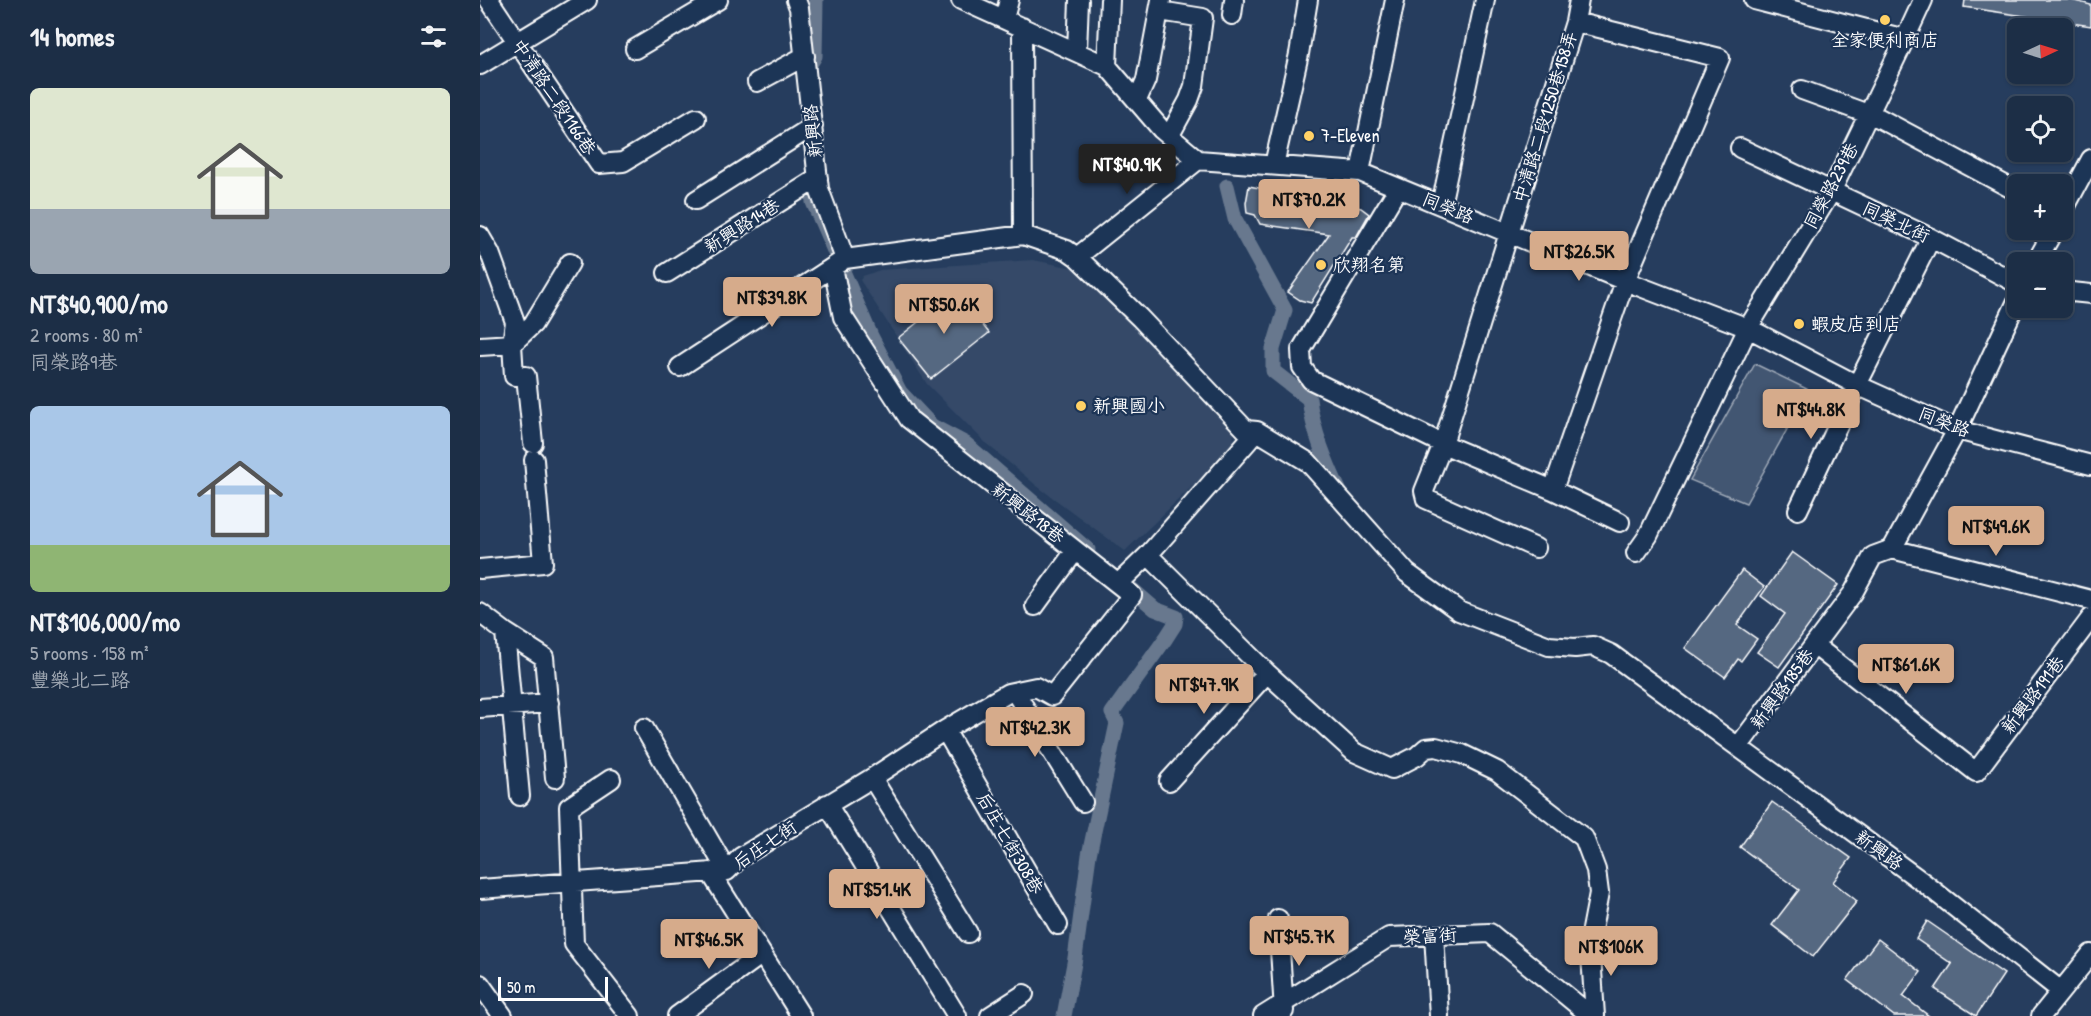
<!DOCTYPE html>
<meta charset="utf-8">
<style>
:root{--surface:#1c2e46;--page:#25364d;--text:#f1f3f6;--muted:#a0a8b3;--line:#3a4a5f;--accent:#d6ab8b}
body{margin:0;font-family:"Patrick Hand","LXGW WenKai TC",sans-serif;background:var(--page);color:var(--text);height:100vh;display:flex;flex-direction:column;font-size:22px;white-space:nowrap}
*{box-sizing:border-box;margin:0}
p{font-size:20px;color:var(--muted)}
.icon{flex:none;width:33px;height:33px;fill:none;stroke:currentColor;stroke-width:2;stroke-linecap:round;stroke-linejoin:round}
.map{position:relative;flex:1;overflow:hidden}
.details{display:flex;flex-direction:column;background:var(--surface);width:480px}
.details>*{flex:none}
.needle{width:39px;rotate:86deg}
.controls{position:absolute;left:1527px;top:18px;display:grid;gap:12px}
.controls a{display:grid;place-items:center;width:66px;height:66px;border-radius:9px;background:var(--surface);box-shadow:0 2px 4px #0004,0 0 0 2px var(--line);font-size:30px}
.scale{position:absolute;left:18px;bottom:15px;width:110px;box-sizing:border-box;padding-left:6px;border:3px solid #fff;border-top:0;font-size:16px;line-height:21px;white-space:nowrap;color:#fff;-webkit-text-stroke:4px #1d3557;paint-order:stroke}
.price{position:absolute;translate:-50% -51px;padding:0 14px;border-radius:6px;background:var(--accent);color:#111;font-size:20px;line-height:39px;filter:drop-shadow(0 2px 3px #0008)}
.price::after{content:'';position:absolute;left:50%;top:36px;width:18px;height:14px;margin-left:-9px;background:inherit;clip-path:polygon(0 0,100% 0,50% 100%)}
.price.active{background:#222;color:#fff}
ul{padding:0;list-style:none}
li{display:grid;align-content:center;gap:12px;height:318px;padding:0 30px}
li span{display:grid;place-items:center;height:186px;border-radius:9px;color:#555}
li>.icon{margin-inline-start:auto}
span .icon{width:108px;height:108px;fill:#fffc;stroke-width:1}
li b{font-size:26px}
h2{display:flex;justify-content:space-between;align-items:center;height:72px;padding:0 30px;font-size:26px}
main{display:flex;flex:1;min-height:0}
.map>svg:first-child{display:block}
.built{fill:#344a68}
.green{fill:#425672;stroke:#a0aab8;stroke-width:1.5}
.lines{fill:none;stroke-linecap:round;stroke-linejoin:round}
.canal{stroke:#67788e;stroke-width:15}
.building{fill:#556781;stroke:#fff;stroke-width:1.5}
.minor-casing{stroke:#fff;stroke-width:22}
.minor{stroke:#1d3557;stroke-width:18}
.poi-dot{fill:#ffd166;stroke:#1d3557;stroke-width:2}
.labels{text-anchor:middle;stroke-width:4.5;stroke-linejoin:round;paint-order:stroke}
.poi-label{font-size:18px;fill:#fff;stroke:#1d3557;text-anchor:start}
.street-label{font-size:18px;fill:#fff;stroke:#1d3557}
</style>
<main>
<section class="details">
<h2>14 homes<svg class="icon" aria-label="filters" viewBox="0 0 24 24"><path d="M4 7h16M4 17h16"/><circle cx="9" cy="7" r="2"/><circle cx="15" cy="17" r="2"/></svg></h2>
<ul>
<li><span style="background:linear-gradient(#dfe7d0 65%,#9aa5b1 0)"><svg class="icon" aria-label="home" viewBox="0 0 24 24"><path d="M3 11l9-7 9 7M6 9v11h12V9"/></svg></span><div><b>NT$40,900/mo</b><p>2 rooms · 80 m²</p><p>同榮路9巷</p></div></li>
<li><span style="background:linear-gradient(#a9c7e8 75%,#8fb573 0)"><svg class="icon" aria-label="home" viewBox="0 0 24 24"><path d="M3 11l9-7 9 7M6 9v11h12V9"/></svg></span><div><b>NT$106,000/mo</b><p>5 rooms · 158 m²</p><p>豐樂北二路</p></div></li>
</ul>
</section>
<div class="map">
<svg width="1611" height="1016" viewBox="0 0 1611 1016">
<rect width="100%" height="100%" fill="#263d5e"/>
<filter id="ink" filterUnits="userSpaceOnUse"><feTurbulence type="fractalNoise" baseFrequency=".0167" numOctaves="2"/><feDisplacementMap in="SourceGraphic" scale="12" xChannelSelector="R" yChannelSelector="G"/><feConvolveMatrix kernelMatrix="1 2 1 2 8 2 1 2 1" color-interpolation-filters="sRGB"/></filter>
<g filter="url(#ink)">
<path class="built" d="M553 260 593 268 630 298 754 428 753 447 645 551 557 486 508 445 447 384 380 280 383 276 400 270Z"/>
<path class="green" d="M1275 364 1329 390 1266 503 1210 480Z"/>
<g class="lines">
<path class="canal" d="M324 74 335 56 336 0
M331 178 333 202 391 336 420 392 452 426 486 444 608 550
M747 186 755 219 805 310 793 349V371L829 399C833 432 846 462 860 492
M584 1016 595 958 609 855 637 723 632 713 686 638 695 624 696 617 675 609 646 584"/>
</g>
<path class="building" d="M1485 0H1591L1611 5V26L1484 7Z
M769 186 881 208 889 214 876 237H872L831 303 820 300 808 292 849 234 780 224 775 215 767 213 766 203Z
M476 292 509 333 451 379 418 338Z
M1312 552 1358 585 1299 667 1277 652 1305 614 1281 596Z
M1262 570 1284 587 1257 625 1277 639 1261 661 1258 659 1245 677 1205 648Z
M1292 802 1371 858 1353 882 1377 901 1333 957 1292 925 1319 890 1260 847Z
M1447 921 1524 974 1496 1016 1455 989 1472 964 1436 939Z
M1398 939 1441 972 1423 996 1449 1016H1414L1367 980Z"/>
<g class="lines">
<g class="minor-casing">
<path id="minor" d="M9 0 119 164 143 162 216 118
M316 0 319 8 339 189 365 259
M481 0 627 66 681 129 718 160 880 172 1145 281 1268 328 1377 385 1477 430 1611 465
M1274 0 1425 39 1443 0
M680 11 723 18 714 86 709 100 690 135
M752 15 754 0
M524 19 529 0
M542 27 543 235
M155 49 238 0
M597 51 599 0
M0 65 107 0
M627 66 630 0
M277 82 325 56
M1322 90 1399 118 1538 192
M657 100 666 80 681 0
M1260 148 1451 238 1538 284
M794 165 819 54 828 0
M880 172 915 0
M918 188 821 350 822 367 831 380 963 444 1073 490 1140 522
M216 200 333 126
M961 205 1005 0
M1582 213 1611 159
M0 236 10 253 35 322 32 344 34 376H46L53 443
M597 257 718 160
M1556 262 1574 230
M353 267 363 317 429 419 638 584 668 555 787 673 874 752 912 769 937 756 946 748 956 747 982 754 1017 771 1104 838 1116 870 1119 893 1110 940 1115 1016
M187 273 338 178
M1582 291 1611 294
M0 346 32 344 53 324 90 263
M200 367 365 259 543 235 587 250 597 257 660 318 766 430 777 431 828 462 927 573 979 611 1069 646 1095 648 1113 646 1131 654 1444 883 1581 991
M1073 490 1145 281 1240 58 1095 22
M1318 510 1377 385 1451 238
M1056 548 946 499 944 491 963 444 1095 22 1099 0
M1412 549 1477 430 1538 299
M1412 549 1611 600
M1156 553 1168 536 1268 328 1351 192 1425 39
M668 555 777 431
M0 569 63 563 54 460
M555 606 595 551
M0 613 25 632 64 657 75 778
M25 632 40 796
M1334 645 1496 772 1611 618
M535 692 603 802
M0 708 69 703
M164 728 247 871
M465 730 578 925
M1258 747 1373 593 1393 556 1412 549
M392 778 488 933
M131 779 89 807 94 944 150 1016
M689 781 787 673
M347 804 477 1016
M230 872 321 1016
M0 889 247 871 261 857 392 778 465 730 528 693 556 687 572 696 652 595 638 584
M798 919 804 1011
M954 935 959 1016
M0 984 23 1016
M197 1016 282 954
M510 1016 544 994
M783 1016 909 937 1010 933 1111 1016
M1561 1016 1611 954"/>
</g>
<use href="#minor" class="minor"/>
</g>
</g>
<g class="poi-dot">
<circle cx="1405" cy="20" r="6"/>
<circle cx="829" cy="136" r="6"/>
<circle cx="841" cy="265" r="6"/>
<circle cx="1319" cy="324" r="6"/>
<circle cx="601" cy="406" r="6"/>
</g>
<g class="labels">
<g class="poi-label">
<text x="1405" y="46" text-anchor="middle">全家便利商店</text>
<text x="841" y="142">7-Eleven</text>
<text x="853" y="271">欣翔名第</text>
<text x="1331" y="330">蝦皮店到店</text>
<text x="613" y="412">新興國小</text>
</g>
<g class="street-label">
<text transform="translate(74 97) rotate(56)" y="6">中清路二段1166巷</text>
<text transform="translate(1065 117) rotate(-73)" y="6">中清路二段1250巷158弄</text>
<text transform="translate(333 131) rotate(-96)" y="6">新興路</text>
<text transform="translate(1351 186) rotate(-62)" y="6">同榮路239巷</text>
<text transform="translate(968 208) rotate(22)" y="6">同榮路</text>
<text transform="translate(1416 222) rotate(25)" y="6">同榮北街</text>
<text transform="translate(262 226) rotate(-32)" y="6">新興路14巷</text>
<text transform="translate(1464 422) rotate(21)" y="6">同榮路</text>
<text transform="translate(548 513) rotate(38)" y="6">新興路18巷</text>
<text transform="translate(1302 689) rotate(-54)" y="6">新興路185巷</text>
<text transform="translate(1553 695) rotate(-53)" y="6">新興路191巷</text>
<text transform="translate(530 843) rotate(60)" y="6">后庄七街308巷</text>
<text transform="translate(285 845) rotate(-34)" y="6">后庄七街</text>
<text transform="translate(1399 850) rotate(36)" y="6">新興路</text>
<text transform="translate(950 936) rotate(-3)" y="6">榮富街</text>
</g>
</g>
</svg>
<div class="controls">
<a><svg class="needle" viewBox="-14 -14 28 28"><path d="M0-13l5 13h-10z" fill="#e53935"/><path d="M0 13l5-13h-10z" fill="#a0a8b3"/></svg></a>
<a><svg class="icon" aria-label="locate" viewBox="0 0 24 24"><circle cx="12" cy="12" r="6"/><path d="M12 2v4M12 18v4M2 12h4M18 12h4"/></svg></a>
<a>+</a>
<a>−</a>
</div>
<div class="scale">50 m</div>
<b class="price active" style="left:647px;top:195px">NT$40.9K</b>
<b class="price" style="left:829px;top:230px">NT$70.2K</b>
<b class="price" style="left:1099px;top:282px">NT$26.5K</b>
<b class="price" style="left:292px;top:328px">NT$39.8K</b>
<b class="price" style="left:464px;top:335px">NT$50.6K</b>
<b class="price" style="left:1331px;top:440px">NT$44.8K</b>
<b class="price" style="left:1516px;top:557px">NT$49.6K</b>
<b class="price" style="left:1426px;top:695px">NT$61.6K</b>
<b class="price" style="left:724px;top:715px">NT$47.9K</b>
<b class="price" style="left:555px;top:758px">NT$42.3K</b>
<b class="price" style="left:397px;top:920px">NT$51.4K</b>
<b class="price" style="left:819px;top:967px">NT$45.7K</b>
<b class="price" style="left:229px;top:970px">NT$46.5K</b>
<b class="price" style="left:1131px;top:977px">NT$106K</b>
</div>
</main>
